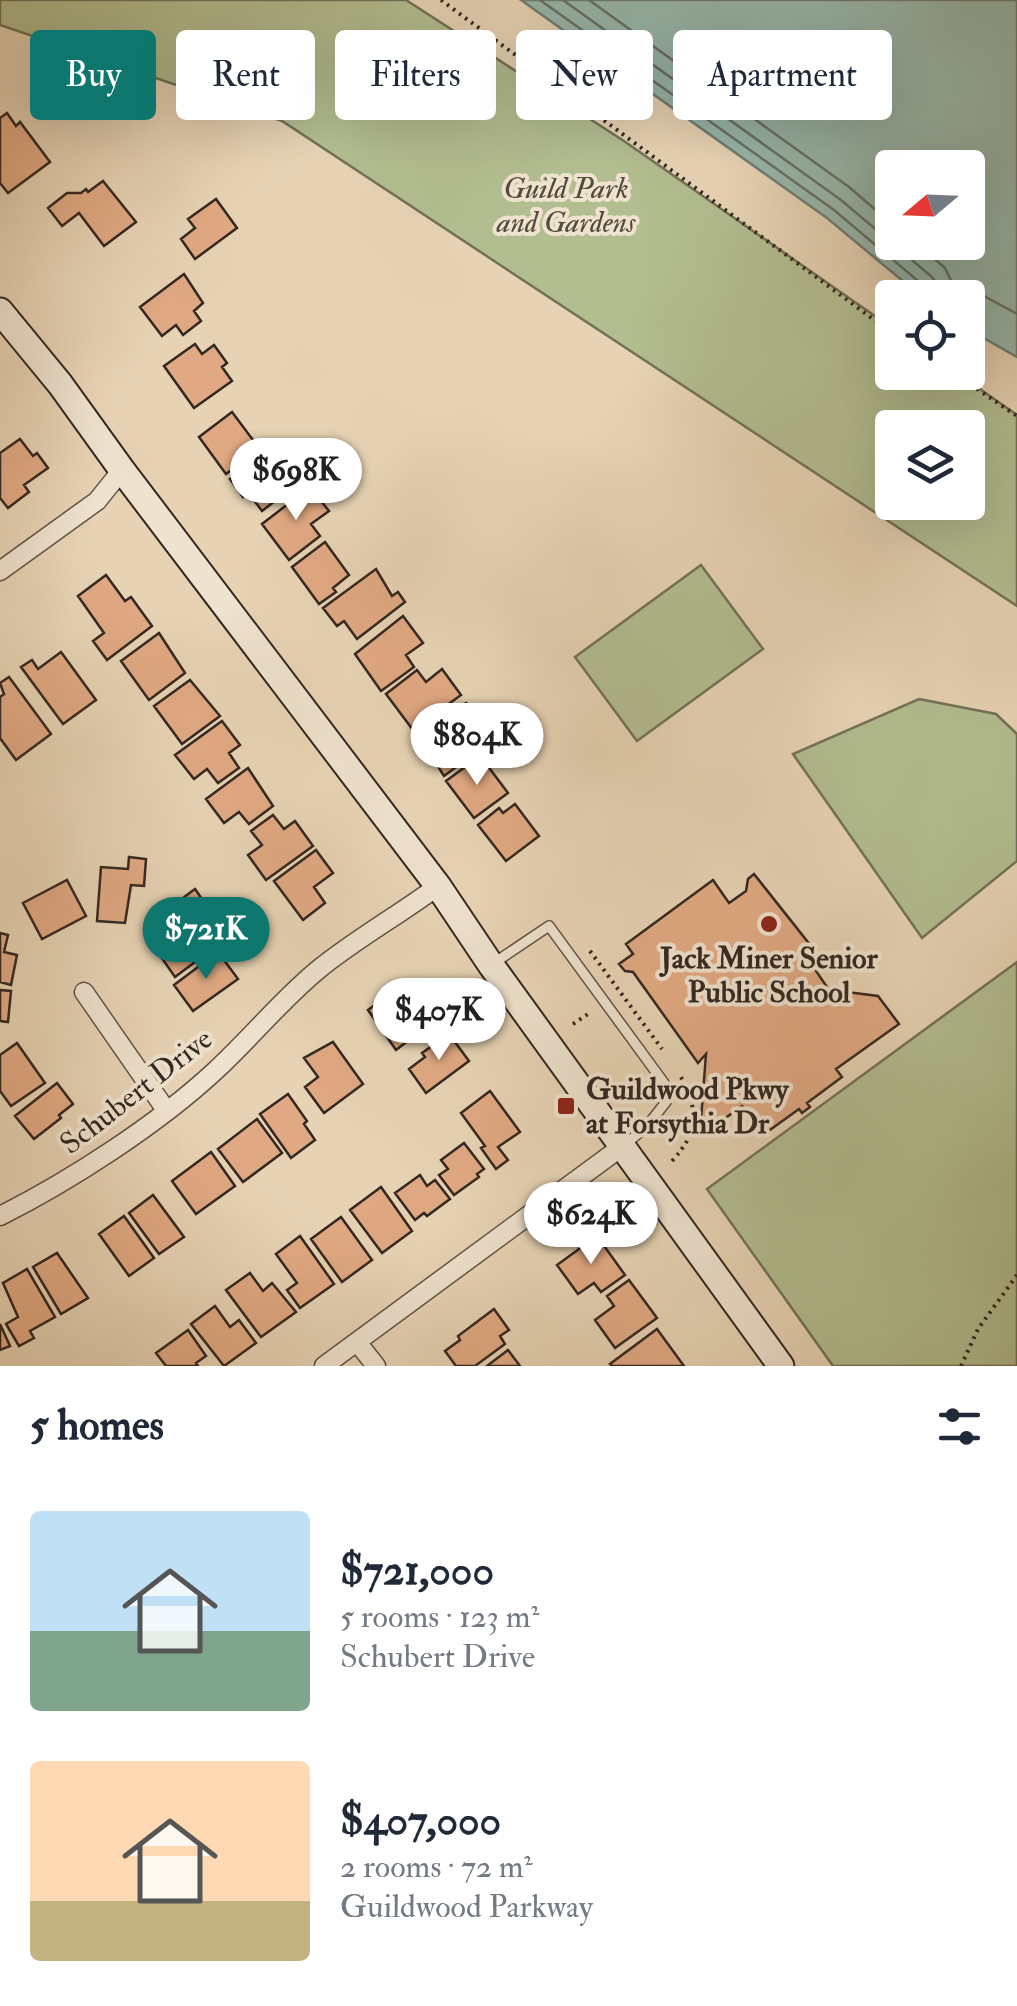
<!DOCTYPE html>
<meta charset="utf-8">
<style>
:root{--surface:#fff;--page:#f6f6f7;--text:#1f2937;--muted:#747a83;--accent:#0f766e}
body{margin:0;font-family:"IM FELL Double Pica",serif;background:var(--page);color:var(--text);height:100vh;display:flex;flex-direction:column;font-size:38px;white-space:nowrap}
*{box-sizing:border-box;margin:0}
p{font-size:32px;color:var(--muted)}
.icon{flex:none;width:55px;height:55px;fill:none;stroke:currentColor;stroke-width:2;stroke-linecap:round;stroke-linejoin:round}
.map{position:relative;height:1366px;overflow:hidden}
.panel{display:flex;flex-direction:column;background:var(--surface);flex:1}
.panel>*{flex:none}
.guide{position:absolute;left:30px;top:30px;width:958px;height:90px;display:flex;gap:20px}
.needle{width:65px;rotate:251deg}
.fabs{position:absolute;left:875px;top:150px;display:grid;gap:20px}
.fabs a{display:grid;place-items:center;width:110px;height:110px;border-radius:10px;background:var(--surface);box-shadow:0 10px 40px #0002;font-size:50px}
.price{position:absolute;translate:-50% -85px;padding:0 22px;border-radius:35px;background:#fff;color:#222;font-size:32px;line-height:65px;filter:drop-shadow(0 2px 5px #0008)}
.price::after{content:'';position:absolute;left:50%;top:60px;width:30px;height:22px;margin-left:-15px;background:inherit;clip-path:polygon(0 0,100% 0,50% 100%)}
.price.selected{background:var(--accent);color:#fff}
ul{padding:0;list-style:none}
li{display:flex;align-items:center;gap:30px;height:250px;padding:0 30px}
li span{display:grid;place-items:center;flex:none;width:280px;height:200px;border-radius:10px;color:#555}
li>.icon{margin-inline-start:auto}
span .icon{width:120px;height:120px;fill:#fffc;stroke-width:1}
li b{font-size:42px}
h2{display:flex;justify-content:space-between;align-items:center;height:120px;padding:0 30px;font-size:42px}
.chip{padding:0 35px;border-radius:10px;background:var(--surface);box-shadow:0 10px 40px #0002;font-size:35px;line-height:90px}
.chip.selected{background:var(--accent);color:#fff}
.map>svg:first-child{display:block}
.green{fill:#b2bd90;stroke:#727258;stroke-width:2.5;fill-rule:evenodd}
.water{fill:#97b8ad;stroke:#6f7e75;stroke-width:2.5;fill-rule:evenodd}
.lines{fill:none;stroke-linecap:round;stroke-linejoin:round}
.shore{stroke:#657067;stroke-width:2.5}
.building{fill:#e1a983;stroke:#332721;stroke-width:2.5}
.lane-casing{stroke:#605246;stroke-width:12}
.street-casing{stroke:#605246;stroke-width:21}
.secondary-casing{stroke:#332721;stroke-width:29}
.path{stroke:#332721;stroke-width:4;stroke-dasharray:2.5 5;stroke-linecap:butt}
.lane{stroke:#efe2ce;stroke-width:9}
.street{stroke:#efe2ce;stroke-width:18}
.secondary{stroke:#efe2ce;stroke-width:25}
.poi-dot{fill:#8f2418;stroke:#efe2ce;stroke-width:4}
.labels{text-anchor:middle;stroke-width:8;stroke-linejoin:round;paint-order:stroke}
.park-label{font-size:30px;font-style:italic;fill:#534c3d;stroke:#efe2ce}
.poi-label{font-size:30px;font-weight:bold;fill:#332721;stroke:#efe2ce}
.street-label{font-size:30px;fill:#332721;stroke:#efe2ce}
</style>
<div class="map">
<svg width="1017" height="1366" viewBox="0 0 1017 1366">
<rect width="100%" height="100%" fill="#e7d3b4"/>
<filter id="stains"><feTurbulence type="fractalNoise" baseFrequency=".002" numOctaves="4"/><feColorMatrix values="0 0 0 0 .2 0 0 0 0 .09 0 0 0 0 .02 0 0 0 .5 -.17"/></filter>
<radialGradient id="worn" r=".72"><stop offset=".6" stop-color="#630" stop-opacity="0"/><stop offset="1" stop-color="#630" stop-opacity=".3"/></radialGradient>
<path class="green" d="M0 0H406L624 141 892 328V372L957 373 1017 415V606L282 121 0 25ZM892 428H968V502H892Z
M701 565 763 649 637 741 575 657Z
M919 699 996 714 1017 734V861L922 938 793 754Z
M1017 962V1366H833L707 1189Z"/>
<path class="water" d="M521 0H1017V357L968 329V298L922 297 827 218ZM892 168H968V242H892Z"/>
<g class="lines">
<path class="shore" d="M540 0 834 210 924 286 927 298
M563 0 841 200 932 277 939 287 940 298
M589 0 849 187 892 224
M915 242 945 268 957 293 984 296 1017 314"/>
</g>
<path class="building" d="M7 113 16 126 20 122 50 162 8 193 0 183V118Z
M103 181 136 222 104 246 79 213 62 226 48 208 67 193H81L86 189 88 192Z
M216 199 237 228 195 259 181 239 195 228 188 219Z
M184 274 203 303 194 311 201 321 183 335 176 325 162 336 140 307Z
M195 344 202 354 214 345 227 363 222 367 232 381 194 408 164 366Z
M232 412 256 444 253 447 256 452 226 474 199 437Z
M20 439 33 456 37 453 48 468 24 485 29 492 8 508 0 498V453Z
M287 453 306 477 262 511 248 492 243 497 230 479 262 455 270 466Z
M310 487 329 511 311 524 320 536 289 560 262 524Z
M325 542 349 575 333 588 336 592 319 604 292 567Z
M376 569 392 596 398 592 405 602 357 639 344 621 337 626 323 608Z
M106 575 125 601 131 597 152 626 107 660 93 641 104 633 78 596Z
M403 616 423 643 406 655 414 667 381 691 355 654Z
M159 633 185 673 149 700 121 661Z
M61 652 96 700 63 724 21 667 32 660 38 669Z
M442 669 461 695 413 730 386 694 417 670 426 682Z
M9 677 51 734 16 760 0 738V697L4 694 0 683Z
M190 680 220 716 182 744 154 706Z
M466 703 485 727 470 738 479 750 444 776 420 738Z
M222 721 240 745 229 753 239 768 218 783 207 769 194 779 175 755Z
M484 761 508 793 474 818 446 781 469 764 472 769Z
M248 768 273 806 249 824 239 812 224 823 206 799Z
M515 804 539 836 506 861 478 825 499 808 503 813Z
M273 815 284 829 295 821 313 846 266 880 248 855 262 845 251 831Z
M316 850 333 873 314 887 325 903 303 920 274 881Z
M129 857 146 859 144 886 131 885 125 923 97 921 101 867 128 869Z
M754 874 826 965 816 971 827 987 823 989 878 996 899 1024 836 1069 842 1077 807 1103 810 1107 802 1113 799 1109 763 1135 742 1106 709 1130 701 1120 706 1054 698 1063 633 972 625 971 619 964 633 954 626 944 713 880 729 903 746 891 748 879Z
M67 880 86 916 42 939 23 903Z
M195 889 213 915 203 922 219 944 175 977 159 954 188 929 172 906Z
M0 933 8 935 4 952 17 955 11 985 0 982Z
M218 952 238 979 193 1011 174 985Z
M0 990 11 991 8 1022 0 1021Z
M391 993 402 1009 421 995 438 1018 396 1050 368 1010Z
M449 1034 469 1061 426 1093 409 1069 425 1057 422 1053Z
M333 1042 363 1084 324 1113 305 1087 318 1077 304 1058Z
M17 1043 45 1083 11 1106 0 1091V1055Z
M57 1083 73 1104 59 1115 61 1118 34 1139 15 1116Z
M490 1091 520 1132 498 1147 508 1160 496 1169 481 1148 485 1146 461 1113Z
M288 1094 307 1121 304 1124 315 1140 291 1158 260 1114Z
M257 1119 282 1153 243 1182 218 1149Z
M464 1143 484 1169 477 1174 479 1177 454 1195 439 1175 448 1169 441 1160Z
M211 1152 235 1186 196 1214 172 1181Z
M420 1175 427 1186 435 1180 450 1199 427 1216 424 1213 415 1220 395 1193Z
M381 1187 412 1231 382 1253 350 1210Z
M153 1195 184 1237 159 1254 129 1213Z
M124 1216 154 1258 129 1276 99 1234Z
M341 1217 372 1260 342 1282 311 1239Z
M300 1236 334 1284 300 1308 287 1290 297 1283 276 1254Z
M597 1236 625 1275 601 1292 594 1283 578 1294 557 1265Z
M57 1253 88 1298 61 1314 33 1267Z
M27 1269 55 1317 30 1331 34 1338 19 1346 6 1324 18 1317 3 1283Z
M250 1273 263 1291 272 1283 296 1312 261 1337 226 1290Z
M629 1280 657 1318 615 1348 595 1320 614 1306 607 1296Z
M215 1306 230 1327 239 1320 256 1343 224 1366 191 1324Z
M494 1309 509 1330 500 1336 505 1344 475 1366H456L445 1351 460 1340 458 1336Z
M0 1324 10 1346 0 1350Z
M657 1329 684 1366H612L610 1364Z
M188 1330 206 1356 196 1363 198 1366H166L156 1353Z
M508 1350 520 1366H487Z"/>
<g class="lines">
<g class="lane-casing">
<path id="lane" d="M494 963 549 926 664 1083 666 1102 647 1126 626 1144"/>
</g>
<g class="street-casing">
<path id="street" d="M0 571 97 501 122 470
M84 992 166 1110
M0 1216C70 1181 158 1124 215 1071 251 1038 281 1000 319 969 356 939 399 915 438 886
M357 1342 376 1366
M324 1366 624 1145"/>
</g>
<g class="secondary-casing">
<path id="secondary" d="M0 311 60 384 122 470 438 886 491 965 781 1366"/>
</g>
<path class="path" d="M441 0 892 333
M952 372 1017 416
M590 951 662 1049
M573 1024 591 1012
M672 1161C701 1129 698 1110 679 1073
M961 1366 978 1329 1017 1275"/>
<use href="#lane" class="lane"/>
<use href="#street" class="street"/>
<use href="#secondary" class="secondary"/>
</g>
<g class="poi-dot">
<circle cx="769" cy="924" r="10"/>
<rect x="556" y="1096" width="20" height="20" rx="5"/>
</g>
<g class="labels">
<g class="park-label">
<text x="566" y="198">Guild Park<tspan x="566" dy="34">and Gardens</tspan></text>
</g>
<g class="poi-label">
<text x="769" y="968">Jack Miner Senior<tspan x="769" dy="34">Public School</tspan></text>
<text x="586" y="1099" text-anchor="start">Guildwood Pkwy<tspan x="586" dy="34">at Forsythia Dr</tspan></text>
</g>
<g class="street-label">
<text transform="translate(136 1091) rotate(-38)" y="10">Schubert Drive</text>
</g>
</g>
<rect width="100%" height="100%" filter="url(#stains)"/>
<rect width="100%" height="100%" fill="url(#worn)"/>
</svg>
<div class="fabs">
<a><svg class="needle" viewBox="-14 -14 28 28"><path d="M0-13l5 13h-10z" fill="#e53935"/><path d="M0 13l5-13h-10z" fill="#747a83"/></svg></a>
<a><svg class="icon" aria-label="locate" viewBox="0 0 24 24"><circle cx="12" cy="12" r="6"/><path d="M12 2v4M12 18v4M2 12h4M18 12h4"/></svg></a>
<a><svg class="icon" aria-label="layers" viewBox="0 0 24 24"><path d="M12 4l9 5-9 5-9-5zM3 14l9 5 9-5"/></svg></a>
</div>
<b class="price" style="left:296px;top:523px">$698K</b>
<b class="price" style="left:477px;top:788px">$804K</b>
<b class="price selected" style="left:206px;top:982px">$721K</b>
<b class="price" style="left:439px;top:1063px">$407K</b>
<b class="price" style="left:591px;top:1267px">$624K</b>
<div class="guide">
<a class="chip selected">Buy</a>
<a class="chip">Rent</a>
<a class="chip">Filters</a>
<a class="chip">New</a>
<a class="chip">Apartment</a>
</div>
</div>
<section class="panel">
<h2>5 homes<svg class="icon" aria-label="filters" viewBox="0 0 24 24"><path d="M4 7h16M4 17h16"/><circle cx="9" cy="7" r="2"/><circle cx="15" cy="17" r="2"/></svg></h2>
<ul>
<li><span style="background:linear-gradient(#bfe0f5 60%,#7fa58c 0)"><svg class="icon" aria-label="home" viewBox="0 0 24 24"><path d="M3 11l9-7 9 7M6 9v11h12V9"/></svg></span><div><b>$721,000</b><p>5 rooms · 123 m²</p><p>Schubert Drive</p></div></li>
<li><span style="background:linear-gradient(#ffd9b3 70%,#c2b280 0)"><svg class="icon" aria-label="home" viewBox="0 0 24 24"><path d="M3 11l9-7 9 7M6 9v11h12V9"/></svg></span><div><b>$407,000</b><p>2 rooms · 72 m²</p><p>Guildwood Parkway</p></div></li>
</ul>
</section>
